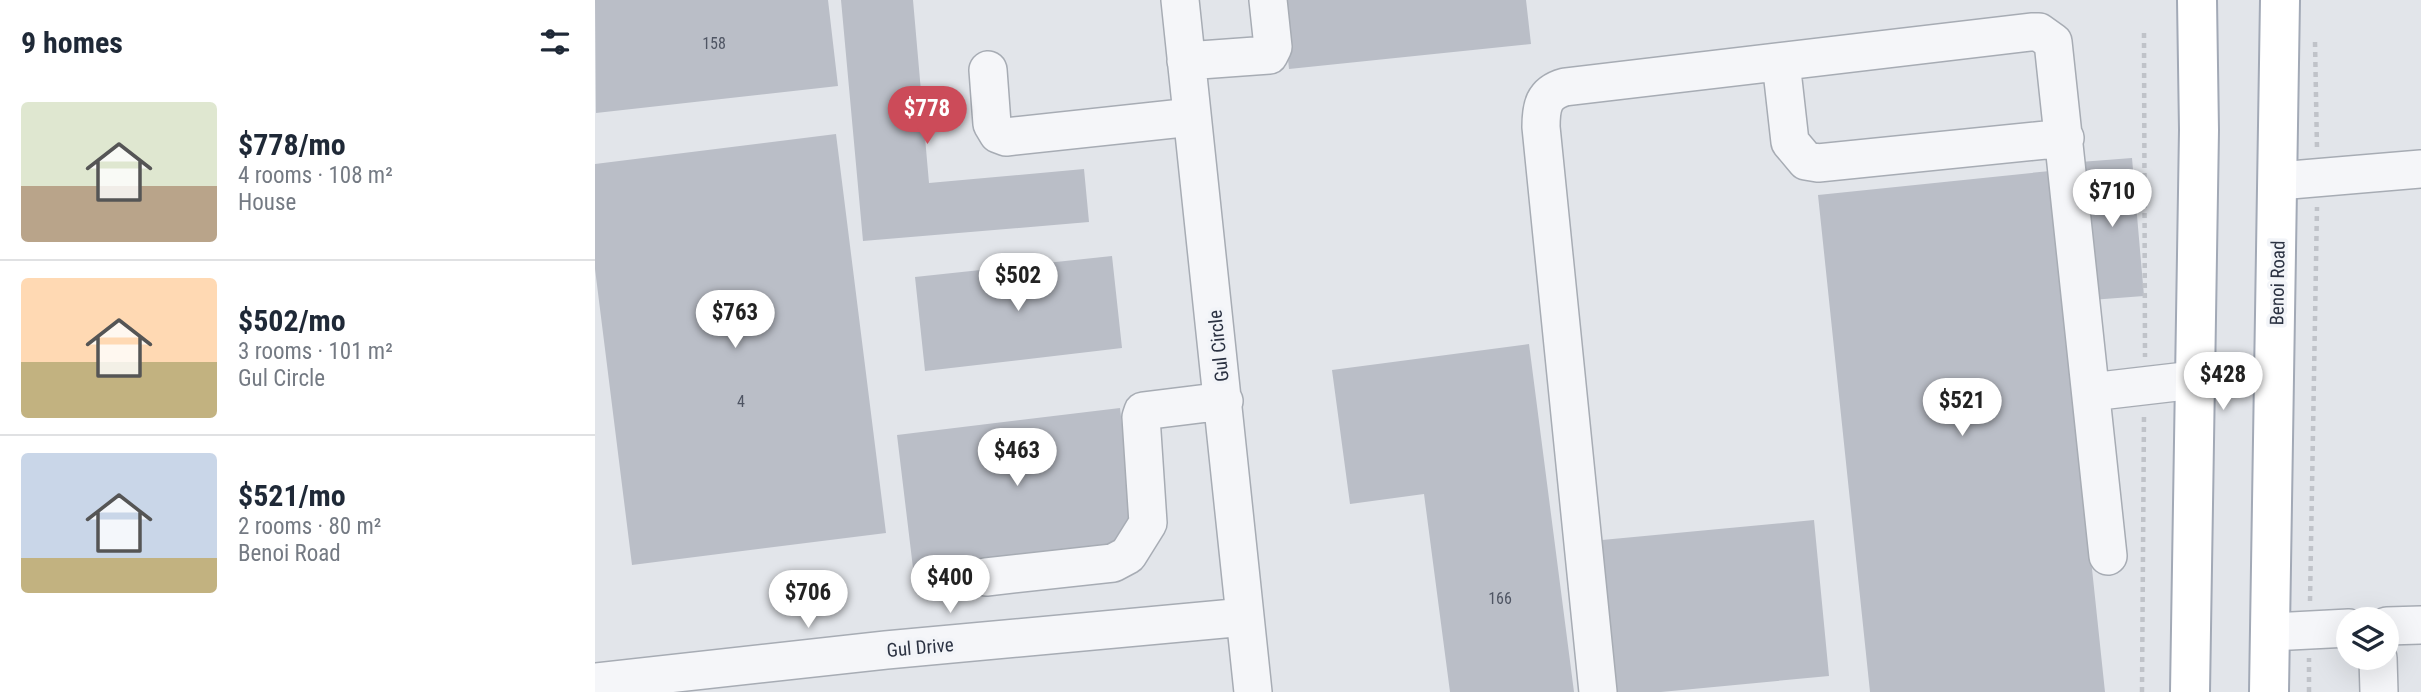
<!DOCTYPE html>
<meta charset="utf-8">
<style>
:root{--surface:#fff;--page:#f6f6f7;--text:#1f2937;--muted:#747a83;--line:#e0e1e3;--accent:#cc4b59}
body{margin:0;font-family:"Roboto Condensed",sans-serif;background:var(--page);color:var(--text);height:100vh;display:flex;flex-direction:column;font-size:26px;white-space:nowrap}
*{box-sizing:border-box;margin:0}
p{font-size:23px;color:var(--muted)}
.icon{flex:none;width:38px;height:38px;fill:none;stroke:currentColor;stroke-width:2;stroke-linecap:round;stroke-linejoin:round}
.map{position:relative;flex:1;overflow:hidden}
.drawer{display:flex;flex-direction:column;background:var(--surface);width:595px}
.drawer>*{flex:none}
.fabs{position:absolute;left:1741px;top:607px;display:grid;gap:14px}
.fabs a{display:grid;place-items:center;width:63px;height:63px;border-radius:50%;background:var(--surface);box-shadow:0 7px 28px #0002;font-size:35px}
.price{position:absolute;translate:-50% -60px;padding:0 16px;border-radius:24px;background:#fff;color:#222;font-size:23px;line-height:46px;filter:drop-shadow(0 2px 4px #0008)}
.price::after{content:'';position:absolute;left:50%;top:42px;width:21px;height:16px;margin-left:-10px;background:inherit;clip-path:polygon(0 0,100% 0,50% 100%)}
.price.on{background:var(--accent);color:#fff}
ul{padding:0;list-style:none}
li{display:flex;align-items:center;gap:21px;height:175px;padding:0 21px}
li+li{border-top:2px solid var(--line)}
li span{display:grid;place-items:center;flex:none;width:196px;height:140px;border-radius:7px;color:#555}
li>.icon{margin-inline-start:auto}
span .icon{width:84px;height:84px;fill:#fffc;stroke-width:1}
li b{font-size:30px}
h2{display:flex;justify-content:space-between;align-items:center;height:84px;padding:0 21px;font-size:30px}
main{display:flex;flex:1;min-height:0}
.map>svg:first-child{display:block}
.building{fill:#babec7}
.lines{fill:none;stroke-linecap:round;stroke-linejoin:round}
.minor-casing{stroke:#a7acb4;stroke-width:40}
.major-casing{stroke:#a2a9b6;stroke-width:42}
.path{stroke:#c0c3c9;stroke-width:4.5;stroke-dasharray:5 5;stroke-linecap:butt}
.minor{stroke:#f5f6f9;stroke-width:37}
.major{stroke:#fff;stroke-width:38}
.labels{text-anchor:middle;stroke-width:7;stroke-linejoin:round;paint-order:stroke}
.number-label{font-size:16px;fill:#4f5563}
.street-label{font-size:19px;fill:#2b3242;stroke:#f2f4f8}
</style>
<main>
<section class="drawer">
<h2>9 homes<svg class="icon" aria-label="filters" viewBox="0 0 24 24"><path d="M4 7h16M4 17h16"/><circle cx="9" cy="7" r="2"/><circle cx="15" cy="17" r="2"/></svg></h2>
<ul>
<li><span style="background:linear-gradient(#dfe7d0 60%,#b9a48a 0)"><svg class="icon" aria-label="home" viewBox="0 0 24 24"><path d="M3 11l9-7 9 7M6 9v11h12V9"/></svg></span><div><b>$778/mo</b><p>4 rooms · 108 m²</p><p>House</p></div></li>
<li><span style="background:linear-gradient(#ffd9b3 60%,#c2b280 0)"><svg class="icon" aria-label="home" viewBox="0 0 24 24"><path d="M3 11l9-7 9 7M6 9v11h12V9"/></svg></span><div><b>$502/mo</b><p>3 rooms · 101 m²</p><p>Gul Circle</p></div></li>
<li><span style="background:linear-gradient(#c9d6e8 75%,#c2b280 0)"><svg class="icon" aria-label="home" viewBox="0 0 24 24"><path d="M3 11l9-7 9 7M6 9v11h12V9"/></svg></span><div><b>$521/mo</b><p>2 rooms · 80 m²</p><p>Benoi Road</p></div></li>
</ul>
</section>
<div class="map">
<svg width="1826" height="692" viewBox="0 0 1826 692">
<rect width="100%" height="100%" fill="#e2e5ea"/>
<path class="building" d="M0 0H233L243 86 1 113Z
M246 0H318L334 183 489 169 494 222 268 241Z
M687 0H931L936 44 694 69Z
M241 134 291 533 37 565 0 269V164Z
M1537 158 1549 296 1496 300 1485 162Z
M1455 171 1510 692H1275L1223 195Z
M517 256 527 348 330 371 320 277Z
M934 344 979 692H855L829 494 755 504 737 370Z
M525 408 541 541 318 568 302 435Z
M1219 520 1234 676 1066 692H1022L1007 540Z"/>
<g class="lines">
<g class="minor-casing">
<path id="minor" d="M585 0 658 692
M591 61 674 55 678 47 673 0
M1186 62 1195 142 1211 161 1223 163 1470 138
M393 70 397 124 403 134 411 137 597 117
M1684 181 1826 169
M1496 392 1599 380
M391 577 518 563 533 555 553 523 546 417 548 411 629 401
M1792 626 1826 625
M1675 632 1754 628
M1783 658 1784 692
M0 682 291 650 650 617
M1003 692 946 127C946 107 948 93 970 87L1436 32H1444L1458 42 1513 556"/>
</g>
<g class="major-casing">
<path id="major" d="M1595 692 1604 130 1602 0
M1674 692 1685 0"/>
</g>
<path class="path" d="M1549 33 1550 357
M1720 42 1722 149
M1715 601 1722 207
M1547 692 1549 415
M1714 692V658"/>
<use href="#minor" class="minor"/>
<use href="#major" class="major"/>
</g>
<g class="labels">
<g class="number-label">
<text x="119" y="49">158</text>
<text x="146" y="407">4</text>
<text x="905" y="604">166</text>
</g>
<g class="street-label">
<text transform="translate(1682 283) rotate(-89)" y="7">Benoi Road</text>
<text transform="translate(623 346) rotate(-96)" y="7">Gul Circle</text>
<text transform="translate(325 647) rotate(-5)" y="7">Gul Drive</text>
</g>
</g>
</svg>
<div class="fabs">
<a><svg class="icon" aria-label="layers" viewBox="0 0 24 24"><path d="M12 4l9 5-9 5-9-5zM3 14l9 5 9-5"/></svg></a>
</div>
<b class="price on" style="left:332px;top:146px">$778</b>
<b class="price" style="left:1517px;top:229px">$710</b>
<b class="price" style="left:423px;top:313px">$502</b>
<b class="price" style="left:140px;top:350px">$763</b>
<b class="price" style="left:1628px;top:412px">$428</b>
<b class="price" style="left:1367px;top:438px">$521</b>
<b class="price" style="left:422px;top:488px">$463</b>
<b class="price" style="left:355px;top:615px">$400</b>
<b class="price" style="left:213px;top:630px">$706</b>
</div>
</main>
